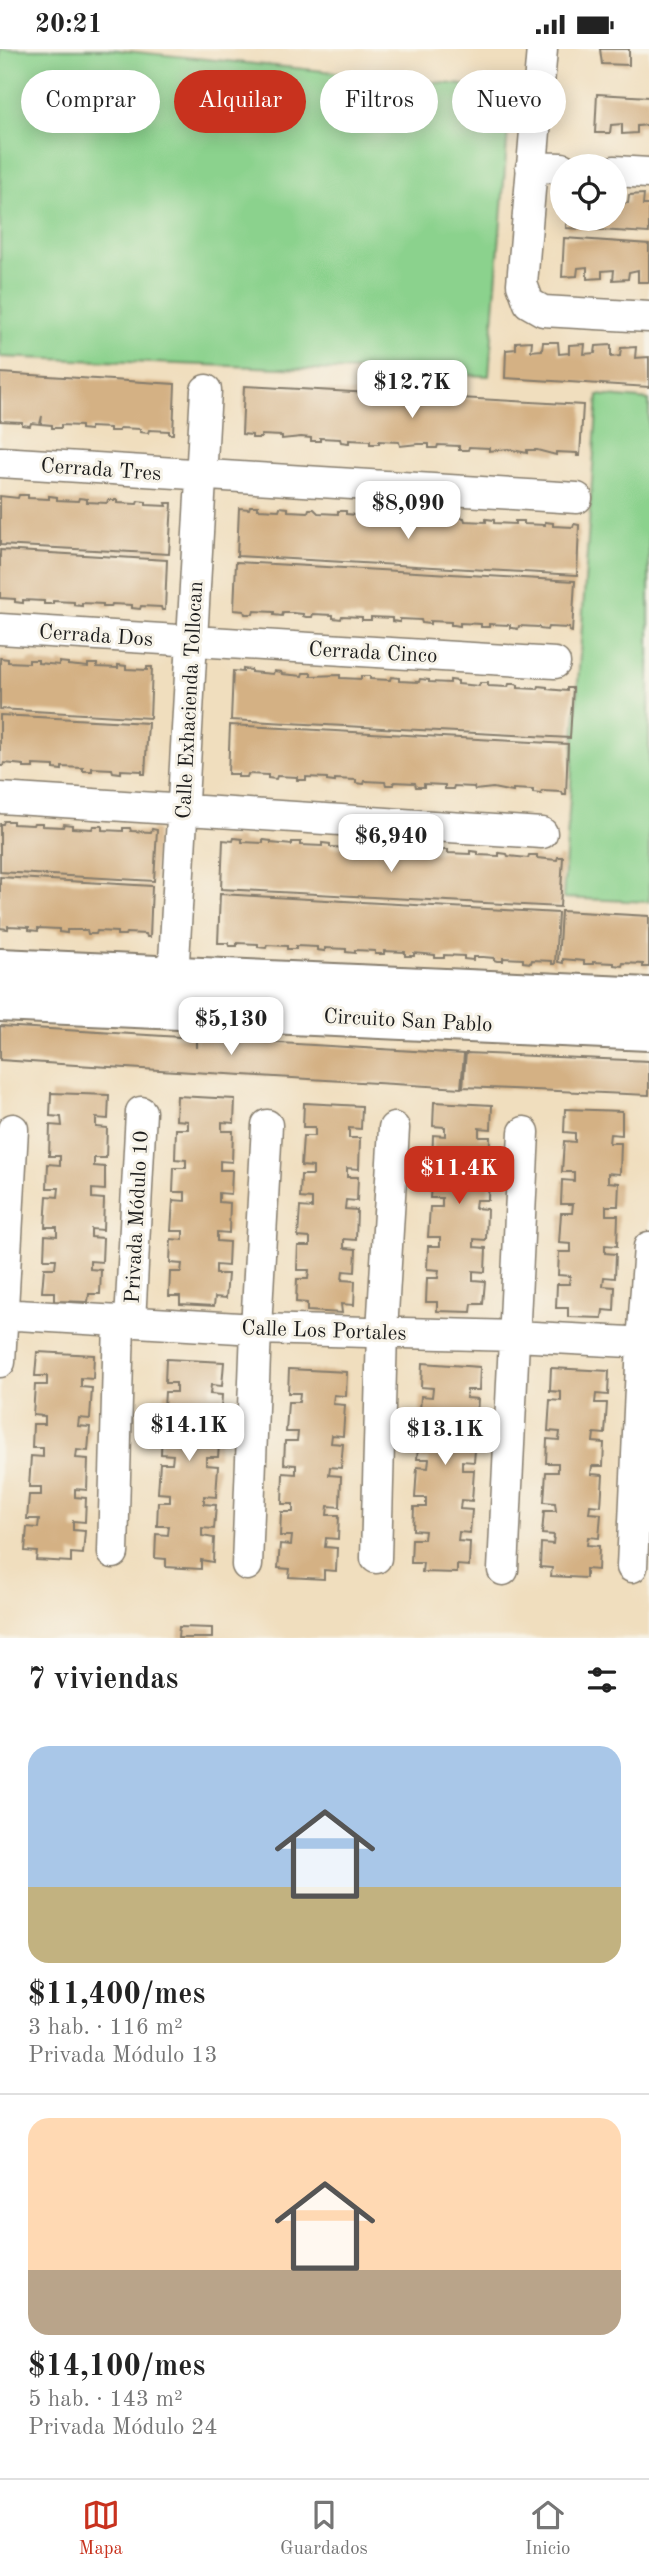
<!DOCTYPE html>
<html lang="es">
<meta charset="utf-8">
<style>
:root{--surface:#fff;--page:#f2f2f2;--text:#222;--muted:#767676;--line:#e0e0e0;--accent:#c8321e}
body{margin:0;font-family:"Old Standard TT",serif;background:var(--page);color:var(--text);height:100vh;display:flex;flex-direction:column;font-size:26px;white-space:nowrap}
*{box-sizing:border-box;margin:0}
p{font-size:23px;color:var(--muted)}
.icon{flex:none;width:38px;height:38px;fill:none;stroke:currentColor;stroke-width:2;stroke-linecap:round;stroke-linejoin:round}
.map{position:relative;height:1589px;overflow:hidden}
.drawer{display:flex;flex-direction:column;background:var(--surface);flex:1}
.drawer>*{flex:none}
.banner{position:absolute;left:21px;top:21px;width:607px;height:63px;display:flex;gap:14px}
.tools{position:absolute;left:550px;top:105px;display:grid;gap:14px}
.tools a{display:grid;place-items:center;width:77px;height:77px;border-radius:50%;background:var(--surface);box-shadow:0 4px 18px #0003;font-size:35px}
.price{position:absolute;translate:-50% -60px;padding:0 16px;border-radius:14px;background:#fff;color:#222;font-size:23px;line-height:46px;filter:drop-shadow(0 2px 4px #0008)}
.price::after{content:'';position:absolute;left:50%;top:42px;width:21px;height:16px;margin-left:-10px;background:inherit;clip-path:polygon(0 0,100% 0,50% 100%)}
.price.on{background:var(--accent);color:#fff}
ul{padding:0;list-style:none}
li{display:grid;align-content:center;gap:14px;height:371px;padding:0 28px}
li+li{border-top:2px solid var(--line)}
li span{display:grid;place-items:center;height:217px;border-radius:21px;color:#555}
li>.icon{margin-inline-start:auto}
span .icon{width:126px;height:126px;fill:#fffc;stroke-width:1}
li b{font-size:30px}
h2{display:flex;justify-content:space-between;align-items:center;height:84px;padding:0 28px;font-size:30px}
.chip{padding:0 24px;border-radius:32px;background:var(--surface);box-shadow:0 4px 18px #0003;font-size:24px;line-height:63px}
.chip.on{background:var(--accent);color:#fff}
.status{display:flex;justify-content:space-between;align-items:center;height:49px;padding:0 35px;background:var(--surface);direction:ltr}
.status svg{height:19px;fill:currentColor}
.tabs{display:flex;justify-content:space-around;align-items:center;height:98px;border-top:2px solid var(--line);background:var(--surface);font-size:19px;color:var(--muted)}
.tabs a{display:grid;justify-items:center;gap:4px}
.tabs .on{color:var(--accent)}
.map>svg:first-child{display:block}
.green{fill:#8bd28d;stroke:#547754;stroke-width:2}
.building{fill:#d4b184}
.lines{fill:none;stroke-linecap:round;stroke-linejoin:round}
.street-casing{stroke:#867d6d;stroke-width:33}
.secondary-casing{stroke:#867d6d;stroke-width:42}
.street{stroke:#fff;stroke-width:30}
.secondary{stroke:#fff;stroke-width:38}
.labels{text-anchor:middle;stroke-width:6;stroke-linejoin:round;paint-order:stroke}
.street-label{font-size:21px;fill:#1c1c1c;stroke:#f7f3e8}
</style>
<div class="status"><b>20:21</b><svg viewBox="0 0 49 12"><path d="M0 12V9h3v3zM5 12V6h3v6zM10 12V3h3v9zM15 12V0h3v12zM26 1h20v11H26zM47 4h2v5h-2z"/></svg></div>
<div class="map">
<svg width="649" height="1589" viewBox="0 0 649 1589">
<rect width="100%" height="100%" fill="#f7f3e8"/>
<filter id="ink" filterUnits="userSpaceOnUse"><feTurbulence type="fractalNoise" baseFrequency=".0143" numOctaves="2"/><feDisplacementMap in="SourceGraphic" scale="14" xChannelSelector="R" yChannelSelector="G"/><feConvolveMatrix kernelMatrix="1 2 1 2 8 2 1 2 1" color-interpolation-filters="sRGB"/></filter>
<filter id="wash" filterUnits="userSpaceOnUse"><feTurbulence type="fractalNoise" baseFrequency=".00686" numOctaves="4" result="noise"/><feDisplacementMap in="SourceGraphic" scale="28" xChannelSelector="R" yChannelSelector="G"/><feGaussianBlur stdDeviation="1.57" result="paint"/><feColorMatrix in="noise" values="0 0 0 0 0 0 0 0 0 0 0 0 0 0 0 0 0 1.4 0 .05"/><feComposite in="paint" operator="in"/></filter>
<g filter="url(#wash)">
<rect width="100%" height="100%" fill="#f0debe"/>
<path class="green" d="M0 0H106L511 41 489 327 0 308Z
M598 346 649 351V853L563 849Z"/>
<g id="blocks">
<path class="building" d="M600 0H629V16L602 15Z
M597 45 649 48V76L637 77V84L622 85V75L611 76 610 84H595Z
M614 143H619V154H628L629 146 644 145 643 156H649V184L566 179 567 170H614Z
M564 189 649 195V233H638V221L629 223 628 230 613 231 614 221 602 222V229L587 230V218L578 219 577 227 562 228Z
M532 292 531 302 542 301 543 293H558L559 305 569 304V296L585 295 584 305 595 304 596 297 611 296V308L620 307 621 299 636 298 635 309 649 308V338L505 329 506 301 516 300V293Z
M0 324 175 335 173 385H169V382L149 381 148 384 140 383V380L120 379 119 382H110V379L90 378V381L81 380V377L61 376V379H52V376L41 375 42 367 40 375 31 374 30 377 22 376V373L0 372Z
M244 337 583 356 580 407H577V404L556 403V406L537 401H527V404L508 400 489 402V399L469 398 468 401H459V397L438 396 437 399H429V395H418L400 397 399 393 379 392V395H370V392L349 391V394L341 393 340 390 320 389V392H311V389L301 388 282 390V387L261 386V389H252V386L242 385Z
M19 446H28V449L49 450V447L57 448V451L78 452 79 449 87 450V453L107 454 108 451H117V454L137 455 138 452 146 453V456L167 457 166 454H172L169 505 0 496V447L18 449Z
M250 457H258V460L279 461 280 458 288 459V462L308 463 309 460H314L318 464 338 465V462H346V465L367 467V464H376V467L386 468H397V465L405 466 406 469 426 470V467H435V470L456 471V468L464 469 465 472 486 473V470L494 471V474L515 475V472H524V475L545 476V473L553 474V477L573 478 574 475 579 476 577 526 237 507 239 459 249 460Z
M0 501 167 511 165 561H162L161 558 141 557 140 560 132 559V556L112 555 111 558H103V555L82 554V557L74 556V553L53 552V555H44V552L23 551V554L15 553V550L0 549Z
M236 513 575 532 572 583 569 582V579L548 578 547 581 540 580 539 578 519 577 518 580 513 579H510V576L489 575V578H481V575L460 574V577L454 576H451V573L430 572V575L422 574 421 571 400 570V573L392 572V569L371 568V571H362V568L342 567 341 570 333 569V566L313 565 312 568H306L303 567V565L293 564H283L282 567 274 566V563L254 562 253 565H245L244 562 234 561Z
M0 609 8 610V613L29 614V611H38V614L59 616V613L68 614V616L88 618V615H97V618L118 619V616L126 617V620L147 621V618H152L150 669 0 660Z
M243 620 251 621V623L273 625 274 622 281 623 282 625 302 627 303 624H311V627L340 626V629L361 630V627H370V630L390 631 391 628 399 629V632L419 633 420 630 429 631V633L450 634V631L458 632V635L479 637 480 634H488V637L508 638 509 635H515L518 636V639L538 640 539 637 547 638V640L567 642V639H573L570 689 231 671 233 622 243 623Z
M0 666 148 674 145 725H142V722L121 721V724L113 723 112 720 92 719V722H83V719L62 718V721L54 720V717L33 716V719H24V716L4 714 3 717H0Z
M230 676 568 695 566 746H563L562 743 542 742 541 745 533 744V741L513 740V743L493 739 475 741 474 738 454 737 453 740H445V736L424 735V738H416L415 734 394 733 393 736H386L385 733 365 732 364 735 356 734V731L335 730V733L327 732V729L306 728V731H297V728L277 727 276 730 268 729V726L248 725 247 728H238V725H228Z
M4 772H13V775L33 776 34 774H42V777L63 778 64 775 72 776V779L92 780 93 777H102V781L123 782V779H130L131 782 151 783 152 780 157 781 154 832 0 823V775H3Z
M234 789 242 790V793L263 794V791L271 792V794L292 796V793H301V796L322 797V794L330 795V798L351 799V796H360V799L381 800V797L389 798V801L410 802V799L418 800 419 802 439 804 440 801H448V804L470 805V802L478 803V806L499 807V804L507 805 508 807 528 809 529 806H537V809L557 811 558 808H563L560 858 221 840 223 791 233 792Z
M0 828 152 837 150 888H147L146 885 126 884 125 886H117V883L97 882 96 885H88L87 881H67V884L59 883V880L38 879V882L29 881V878L8 877V880L0 879Z
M220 845 558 864 555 915H552V912L532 911 531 914 523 913V910L503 909V912H497L494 911V909L483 908H473V911L464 910V907L444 906V909H435V906L414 904V907H405V903L384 902V905H375V902L355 901V904L346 903V900L325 899V902L317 901V898L296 897V900H287V897L267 896 266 899 258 898V895L237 894V897H229L228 894H218Z
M561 862 649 867V918H643V915L623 914 622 917 614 916V914L593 913V915H584V912L563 910V914L558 913Z
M0 977 196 989V999L197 989 464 1005 461 1039 76 1016 0 1011Z
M466 1004 649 1012V1046L463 1038Z
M51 1044 109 1046 108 1070 96 1069V1078L107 1079 106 1109H94V1117L105 1118V1141L92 1140V1149L104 1150 103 1181 91 1180V1188L103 1189 102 1213 90 1212V1220L101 1221 100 1245H89L88 1253 54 1252V1243H42L44 1219H55L56 1210H44L45 1186 57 1187V1178H45L47 1147 58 1148 59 1139H47L48 1115 60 1116V1107H49L50 1076 62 1077 61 1068 50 1067Z
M177 1047 235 1050 234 1074 222 1073V1082H233L232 1113 220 1112V1121H232L231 1145 219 1144V1153L230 1154 229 1184 217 1183V1192L229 1193 228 1217 216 1216V1225H228L226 1249 215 1248 214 1257 180 1255V1247H169L170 1223H181L182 1215 170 1214 171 1190 183 1191V1182H171L173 1151 185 1152V1143H173L174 1119H186V1111L175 1110 176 1080H188V1072L176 1071Z
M434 1053 492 1056 491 1080 479 1079V1088H490L489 1119 477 1118V1127L489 1128 488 1151H476L475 1159 487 1160 486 1191 474 1190V1198L486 1199 485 1223 473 1222V1231L485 1232 483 1255H472L471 1263 437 1262V1253H426L427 1229H438L439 1221 427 1220 428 1197H440V1188H428L430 1158H442V1149H430L432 1125H443V1117H432L433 1086 445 1087V1078L433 1077Z
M304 1054 362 1057 361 1080 349 1079V1089H360L359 1120 347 1119V1128H358L357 1152 346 1151 345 1160 357 1161 356 1191 344 1190V1199L356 1200 355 1223 343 1222 342 1231 355 1232 354 1256 341 1255 342 1264 307 1262V1254L296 1253 297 1230H308L309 1221H297L298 1197H310V1189L298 1188 300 1158 312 1159V1150L300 1149 301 1126H313V1118L301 1117 303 1087H315V1078H303Z
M565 1060 622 1062V1086L610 1085 609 1094H621L620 1125 608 1124V1133L619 1134 618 1157H606V1166H618L617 1197 605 1196V1204L616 1205 615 1229 604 1228 603 1237 615 1238 614 1262 603 1261 602 1269 568 1268V1259H556L557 1235H569L570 1227 558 1226 559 1203H571V1195L559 1194 561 1164H572L573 1155H561L562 1131 574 1132V1123H562L564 1092 575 1093V1084L564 1083Z
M37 1303 94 1306 93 1330 81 1329V1338L92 1339 90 1370 79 1369 78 1377 90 1378 88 1402 77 1401 76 1409 88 1410 87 1441 75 1440V1448L86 1449 85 1473 73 1472V1481L85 1482 83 1505 71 1504V1513L36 1511 37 1503 25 1502 27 1478 38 1479 39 1470H27L29 1446H41V1438H29L31 1407 43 1408V1399H32L33 1375H45V1367L33 1366 35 1336H47V1327H35Z
M166 1310 224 1313 222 1337 211 1336 210 1345 222 1346 220 1376 208 1375V1384L220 1385 218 1408H206V1416L218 1417 216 1448 204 1447V1455L216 1456 214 1480 202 1479V1487L214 1489 213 1513 201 1511V1520L166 1518V1510L155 1509 156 1485 168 1486 169 1477H157L158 1453H170V1445L158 1444 160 1414H172L173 1406 161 1405 162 1381 174 1382 175 1374 163 1373 165 1343H176V1334H165Z
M422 1314 480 1318 479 1341H467L466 1349 478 1350 476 1381 464 1380V1388L476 1389 474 1413 462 1412V1421H474L472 1452 461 1451 460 1460 472 1461 470 1484 459 1483 458 1492 470 1493 469 1517 457 1516V1524L422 1523 423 1514H411L412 1490H424L425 1482 413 1481 414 1458H426V1449H415L417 1418 428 1419 429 1410H417L419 1386H430L431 1378H419L421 1347 432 1348 433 1339 421 1338Z
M551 1319 609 1322 608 1346 596 1345 595 1354H607L605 1385 594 1384 593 1393 604 1394 603 1417H592L591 1425 603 1426 601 1457 590 1456 589 1464 601 1465 599 1489 588 1488 587 1496 599 1497 598 1521 586 1520V1529L551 1527 552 1519 540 1518 541 1494 553 1495 554 1486 542 1485 544 1462H556L555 1454 544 1453 546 1423H558V1414H546L547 1390 559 1391 560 1383 548 1382 550 1351 561 1352V1343L550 1342Z
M289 1320 347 1323 346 1347 334 1346 333 1355 345 1356 343 1387 332 1386 331 1394 343 1395 341 1419 330 1418 329 1426 341 1427 340 1458 328 1457 327 1466H339L338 1490 326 1489 325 1498 337 1499 336 1522 324 1521V1530L289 1528 290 1520 278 1519 280 1495 291 1496 292 1487H280L281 1463H293V1455H282L283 1424 296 1425V1416L284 1415 285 1392H297L298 1383H286L288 1353H299L300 1344H288Z
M179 1578 212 1579V1589H178Z"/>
</g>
</g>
<g filter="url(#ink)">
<use href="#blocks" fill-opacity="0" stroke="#867d6d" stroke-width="2"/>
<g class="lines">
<g class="street-casing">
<path id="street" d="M542 0 522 235 529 254 543 262 649 268
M531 118 562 119
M614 122 649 124
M0 413 577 449
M0 580 555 614
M0 749 542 784
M172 948 206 341
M0 1265 256 1280 515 1287 649 1294
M130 1273 141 1063
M0 1313 13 1080
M113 1504 119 1272
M376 1509 382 1282 394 1079
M247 1516 256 1280 267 1076
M632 1518 642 1294 649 1198
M503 1521 524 1083"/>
</g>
<g class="secondary-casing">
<path id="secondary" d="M0 919 649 948
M0 953 649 982"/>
</g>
<use href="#street" class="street"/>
<use href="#secondary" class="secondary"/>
</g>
</g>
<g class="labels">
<g class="street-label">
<text transform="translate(101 420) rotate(4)" y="7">Cerrada Tres</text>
<text transform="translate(96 586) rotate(4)" y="7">Cerrada Dos</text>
<text transform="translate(373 603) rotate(3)" y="7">Cerrada Cinco</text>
<text transform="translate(189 651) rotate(-87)" y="7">Calle Exhacienda Tollocan</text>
<text transform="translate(408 971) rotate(3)" y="7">Circuito San Pablo</text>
<text transform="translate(136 1168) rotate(-87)" y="7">Privada Módulo 10</text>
<text transform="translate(324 1281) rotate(2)" y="7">Calle Los Portales</text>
</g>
</g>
</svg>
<div class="tools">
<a><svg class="icon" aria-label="locate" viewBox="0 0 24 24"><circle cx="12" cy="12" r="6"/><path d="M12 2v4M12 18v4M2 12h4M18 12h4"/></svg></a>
</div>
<b class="price" style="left:412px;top:371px">$12.7K</b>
<b class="price" style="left:408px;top:492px">$8,090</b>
<b class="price" style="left:391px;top:825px">$6,940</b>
<b class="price" style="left:231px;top:1008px">$5,130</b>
<b class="price on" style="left:459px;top:1157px">$11.4K</b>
<b class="price" style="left:189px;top:1414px">$14.1K</b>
<b class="price" style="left:445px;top:1418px">$13.1K</b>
<div class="banner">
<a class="chip">Comprar</a>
<a class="chip on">Alquilar</a>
<a class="chip">Filtros</a>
<a class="chip">Nuevo</a>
</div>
</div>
<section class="drawer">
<h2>7 viviendas<svg class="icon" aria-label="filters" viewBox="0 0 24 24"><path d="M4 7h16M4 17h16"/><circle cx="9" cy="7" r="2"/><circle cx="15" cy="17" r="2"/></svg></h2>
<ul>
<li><span style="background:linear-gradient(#a9c7e8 65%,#c2b280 0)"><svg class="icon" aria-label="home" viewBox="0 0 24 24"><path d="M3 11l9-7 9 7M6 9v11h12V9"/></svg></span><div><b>$11,400/mes</b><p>3 hab. · 116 m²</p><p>Privada Módulo 13</p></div></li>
<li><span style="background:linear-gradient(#ffd9b3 70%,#b9a48a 0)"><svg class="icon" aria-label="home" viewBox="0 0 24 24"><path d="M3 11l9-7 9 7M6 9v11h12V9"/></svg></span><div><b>$14,100/mes</b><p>5 hab. · 143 m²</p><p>Privada Módulo 24</p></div></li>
</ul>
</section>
<nav class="tabs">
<a class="on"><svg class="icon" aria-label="map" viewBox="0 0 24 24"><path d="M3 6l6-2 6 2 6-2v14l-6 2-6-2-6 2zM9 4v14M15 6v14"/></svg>Mapa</a>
<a><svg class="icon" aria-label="saved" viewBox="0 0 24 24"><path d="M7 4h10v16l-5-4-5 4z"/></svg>Guardados</a>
<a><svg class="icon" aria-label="home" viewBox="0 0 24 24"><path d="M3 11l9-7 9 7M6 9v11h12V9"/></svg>Inicio</a>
</nav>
